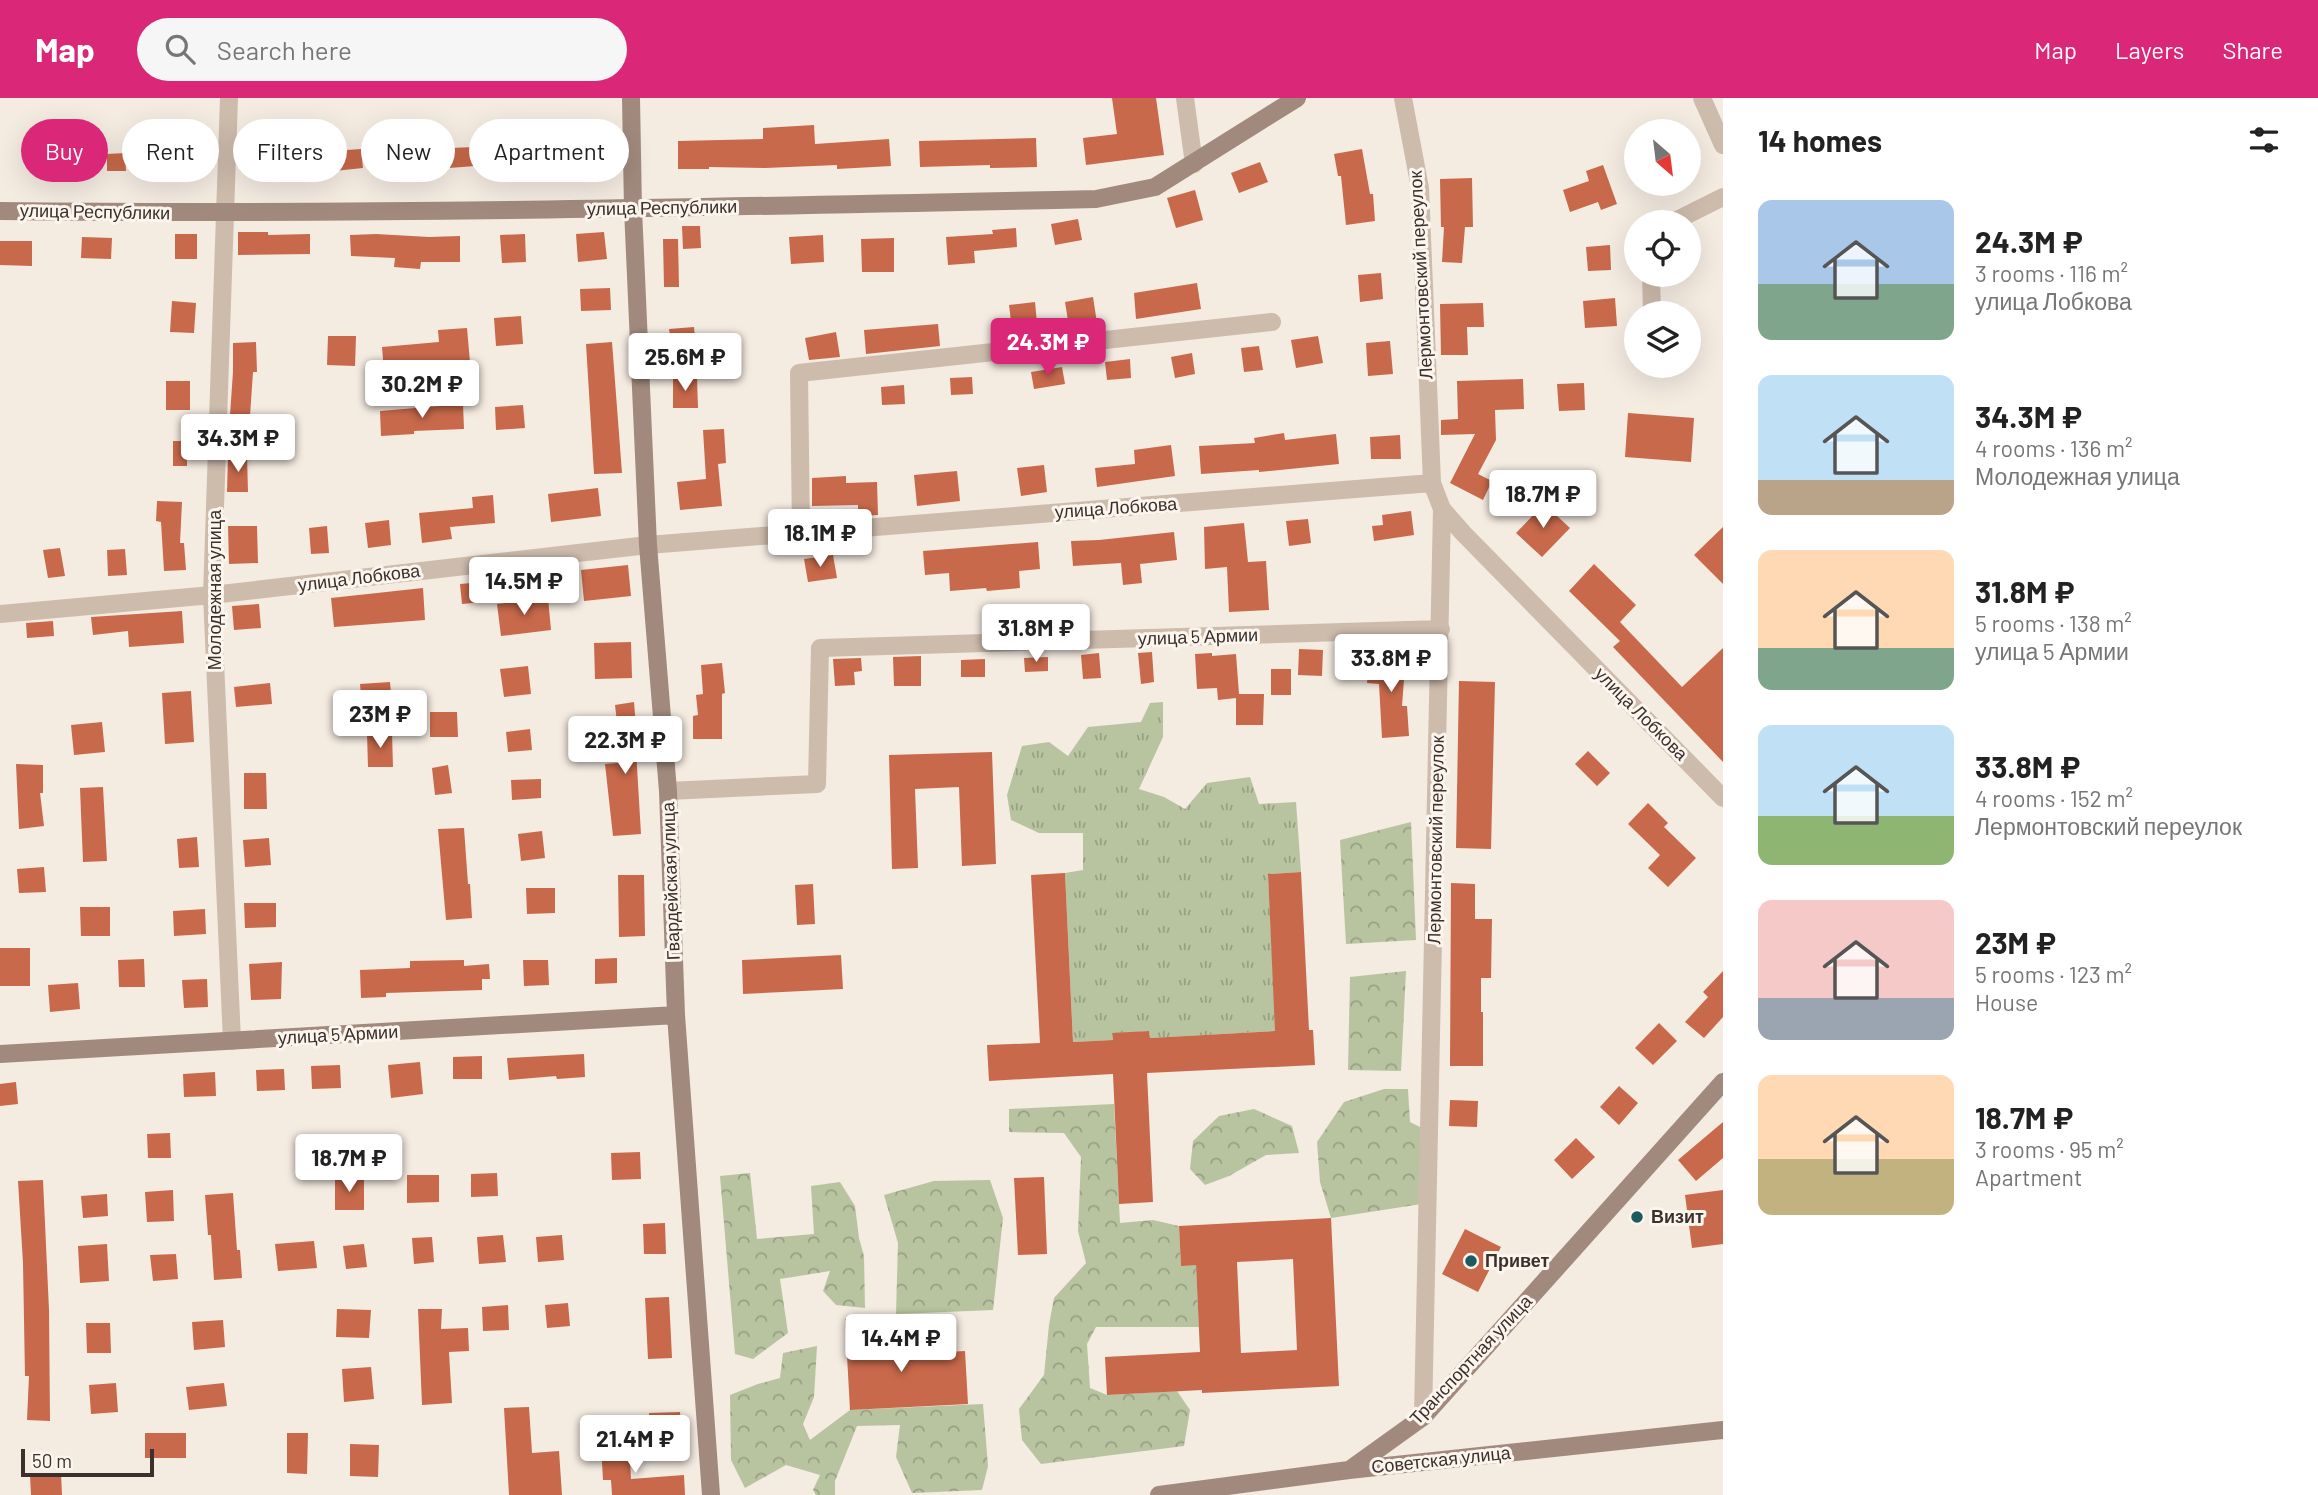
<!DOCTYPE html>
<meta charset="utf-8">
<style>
:root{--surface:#fff;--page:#f6f6f6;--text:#222;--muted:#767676;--accent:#db2777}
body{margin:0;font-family:Barlow,sans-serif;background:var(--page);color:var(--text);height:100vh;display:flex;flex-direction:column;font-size:26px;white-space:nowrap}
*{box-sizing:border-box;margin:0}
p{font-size:23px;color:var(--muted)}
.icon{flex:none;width:38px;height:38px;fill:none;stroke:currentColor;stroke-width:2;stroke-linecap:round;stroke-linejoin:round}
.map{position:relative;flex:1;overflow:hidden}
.panel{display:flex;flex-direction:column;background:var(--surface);width:595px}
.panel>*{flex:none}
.top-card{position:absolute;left:21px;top:21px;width:665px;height:63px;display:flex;gap:14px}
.needle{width:46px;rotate:152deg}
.tools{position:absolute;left:1624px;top:21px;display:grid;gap:14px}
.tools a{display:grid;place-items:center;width:77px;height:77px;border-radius:50%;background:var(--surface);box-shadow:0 7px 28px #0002;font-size:35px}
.scale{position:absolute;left:21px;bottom:18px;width:133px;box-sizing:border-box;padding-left:7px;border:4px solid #3b302b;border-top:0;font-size:19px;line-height:24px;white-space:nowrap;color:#3b302b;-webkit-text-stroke:5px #fbf5ee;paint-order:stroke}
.price{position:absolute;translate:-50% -60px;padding:0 16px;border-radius:7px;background:#fff;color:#222;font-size:23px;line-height:46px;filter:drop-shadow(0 2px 4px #0008)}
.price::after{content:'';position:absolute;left:50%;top:42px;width:21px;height:16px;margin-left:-10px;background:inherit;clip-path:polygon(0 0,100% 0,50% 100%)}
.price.selected{background:var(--accent);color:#fff}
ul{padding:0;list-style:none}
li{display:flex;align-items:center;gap:21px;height:175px;padding:0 35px}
li span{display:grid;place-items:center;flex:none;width:196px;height:140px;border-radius:14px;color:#555}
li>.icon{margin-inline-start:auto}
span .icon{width:84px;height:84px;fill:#fffc;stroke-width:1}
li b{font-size:30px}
h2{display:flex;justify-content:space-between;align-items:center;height:84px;padding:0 35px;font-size:30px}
.tag{padding:0 24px;border-radius:32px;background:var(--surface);box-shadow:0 7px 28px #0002;font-size:24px;line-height:63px}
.tag.selected{background:var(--accent);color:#fff}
header{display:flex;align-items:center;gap:42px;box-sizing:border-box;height:98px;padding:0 35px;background:var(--accent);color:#fff}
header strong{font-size:33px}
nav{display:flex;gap:38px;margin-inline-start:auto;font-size:24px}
.search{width:490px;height:63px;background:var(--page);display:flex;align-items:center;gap:18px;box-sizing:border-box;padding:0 24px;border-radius:38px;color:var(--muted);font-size:26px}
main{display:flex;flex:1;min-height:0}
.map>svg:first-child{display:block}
.forest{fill:url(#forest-crowns)}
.park{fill:url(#park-tufts)}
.building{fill:#c8694b;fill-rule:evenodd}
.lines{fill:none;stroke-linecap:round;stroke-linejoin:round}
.street{stroke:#cdbbac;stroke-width:18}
.secondary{stroke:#a18a7d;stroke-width:18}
.poi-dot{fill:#1f5a5e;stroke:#fbf5ee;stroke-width:2.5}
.labels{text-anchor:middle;stroke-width:6;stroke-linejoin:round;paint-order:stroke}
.street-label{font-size:18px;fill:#3b302b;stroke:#fbf5ee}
.poi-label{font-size:18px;font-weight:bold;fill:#3b302b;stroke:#fbf5ee;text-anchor:start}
</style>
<header>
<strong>Map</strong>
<div class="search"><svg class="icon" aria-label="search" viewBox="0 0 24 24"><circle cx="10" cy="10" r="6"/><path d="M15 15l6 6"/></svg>Search here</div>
<nav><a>Map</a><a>Layers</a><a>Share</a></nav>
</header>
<main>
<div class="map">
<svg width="1723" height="1397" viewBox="0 0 1723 1397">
<defs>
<pattern id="forest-crowns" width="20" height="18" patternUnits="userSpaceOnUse" patternTransform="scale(1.75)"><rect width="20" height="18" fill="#b8c4a0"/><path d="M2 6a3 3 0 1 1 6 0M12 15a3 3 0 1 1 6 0" fill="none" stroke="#97a083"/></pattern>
<pattern id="park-tufts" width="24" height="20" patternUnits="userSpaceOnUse" patternTransform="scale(1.75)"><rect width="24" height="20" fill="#b8c4a0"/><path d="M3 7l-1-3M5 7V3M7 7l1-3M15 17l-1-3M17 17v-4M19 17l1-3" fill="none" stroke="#97a083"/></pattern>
</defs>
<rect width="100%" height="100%" fill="#f4ebe1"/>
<path class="forest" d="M1411 724 1416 842 1346 846 1340 742Z
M1406 873 1401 973 1348 972 1350 879Z
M1384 991H1408L1410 1024 1430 1034 1428 1105 1331 1120 1320 1084 1317 1044 1344 1004Z
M1114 1006 1120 1125 1153 1122 1179 1128 1181 1167H1196L1199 1229H1096L1087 1246 1090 1290 1107 1297 1177 1293 1190 1312 1184 1348 1041 1366 1022 1342 1019 1311 1044 1277 1049 1227 1054 1200 1086 1165 1078 1133 1081 1059 1064 1035 1009 1034V1011Z
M1254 1011 1292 1028 1299 1055 1266 1057 1229 1078 1205 1087 1190 1071 1193 1043 1219 1018Z
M750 1075 757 1141 814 1136 811 1088 840 1084 855 1108 859 1140 864 1158 865 1210 836 1207 823 1193 830 1173 780 1181 788 1235 753 1261 735 1256 720 1078Z
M990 1082 1003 1120 993 1212 896 1216 898 1145 884 1097 934 1083Z
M817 1248 814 1299 803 1326 810 1342 850 1312 983 1306 988 1368 982 1392 912 1395 896 1359 900 1327 857 1328 835 1383V1397H816L813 1392 820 1377 786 1367 745 1390 731 1362 730 1297 758 1286 780 1280 783 1255Z"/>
<path class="park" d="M1163 604V639L1139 691 1164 699 1185 711 1207 685 1250 679 1259 706 1296 704 1301 774 1268 776 1275 916 1295 932 1150 940 1149 933 1112 936 1113 942 1073 944 1065 775 1083 772V735H1039L1011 722 1007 697 1022 648 1049 644 1068 658 1088 629 1141 624 1150 605Z"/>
<path class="building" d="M1112 0H1156L1164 57 1086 67 1083 40 1117 36Z
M814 27 815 46 889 41 891 68 837 71V67L765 70 709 69V71H678V43L763 41V30Z
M515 39H534V65H515Z
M1036 40 1037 69 990 70V67L920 69 919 43Z
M606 41 607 68H588V42Z
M428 43 429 51 474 49 475 68 449 70 448 63 401 67 399 46Z
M48 47H71L72 73H49Z
M262 50H294V67H262Z
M361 51 363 70 334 73 332 53Z
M1362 51 1370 96H1373L1375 123 1346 127 1341 78H1338L1334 56Z
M125 55 126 73H107V56Z
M174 57H199V71H174Z
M1260 64 1268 84 1239 95 1231 75Z
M1603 67 1617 106 1601 112 1598 104 1570 114 1563 92 1589 83 1586 73Z
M1472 80 1473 129H1465L1462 165 1442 164 1444 129H1441L1440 81Z
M1195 92 1203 122 1176 130 1167 100Z
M1078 121 1082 142 1055 147 1051 126Z
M682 128H700L701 150 683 151Z
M1016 130 1017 149 974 153 975 165 948 167 946 139 993 136 992 132Z
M238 134H268V137L310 136V156L238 157Z
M604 134 607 161 578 164 576 136Z
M175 136H197V161H175Z
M376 136 429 139 460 138V164H421L420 171 394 169 395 160 351 158 350 137Z
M525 136 526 164 502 165 500 137Z
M823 137 824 164 791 166 789 139Z
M82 139 112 140 111 161 81 160Z
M894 140V174H862L861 141Z
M663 141H678L679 189H664Z
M0 143H32V168L0 167Z
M1610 147 1611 172 1588 173 1586 149Z
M1381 175 1383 201 1360 204 1358 177Z
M1197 185 1201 211 1136 221 1134 195Z
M610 190 611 212 581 213 580 191Z
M1093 199 1097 225 1069 229 1065 204Z
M1615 200 1617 228 1585 230 1583 203Z
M172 203 196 205 194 235 170 234Z
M1035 204 1038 236 1013 239 1009 207Z
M1483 205 1484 229H1467L1468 257H1441L1440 206Z
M521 218 523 246 496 248 494 220Z
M938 226 940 248 866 256 864 232Z
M694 229 696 249 672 252 669 231Z
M467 230 470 264 384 273 382 249 439 244 438 232Z
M836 234 840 259 809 262 805 240Z
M328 238H356L355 268 327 267Z
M1318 238 1323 265 1296 270 1291 242Z
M1390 243 1393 276 1368 278 1366 245Z
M256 244 257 274H253L250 318 230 317 233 274V245Z
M612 244 622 375 594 376 586 246Z
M1259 248 1263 272 1244 274 1241 250Z
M1192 255 1195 276 1175 280 1171 259Z
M1130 261 1131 280 1107 282 1105 264Z
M1062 269 1065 286 1034 291 1031 274Z
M972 279 973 296 951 297 950 280Z
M697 280 698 310H673V281Z
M1523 281 1524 311 1495 312 1496 342 1478 376 1492 383 1483 402 1450 385 1475 336 1441 337V322L1458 321 1457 283Z
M166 283H190V312H166Z
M1584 285 1585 312 1559 313 1557 286Z
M904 287 905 306 882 307 881 289Z
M463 306 464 331 414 333V336L381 338 380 313Z
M523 307 525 330 496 332 495 309Z
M1628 315 1694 320 1691 364 1625 359Z
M724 331 726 365 718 366 722 408 680 412 677 384 706 381 703 332Z
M1284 335 1285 342 1336 336 1339 366 1259 374V372L1201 376 1199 348 1255 345 1254 340Z
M1400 337 1401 361H1371L1370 339Z
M173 343H187V368H173Z
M1171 347 1175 378 1097 389 1095 370 1135 366 1134 352Z
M247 357 248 394H227L228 358Z
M1044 367 1047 394 1021 398 1017 370Z
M957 373 960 403 917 408 914 377Z
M846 378V385L877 384 878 417 858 418V407L812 408V380Z
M598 390 601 418 551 424 548 396Z
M493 397 495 425 450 429 452 441 422 445 419 415 473 410 472 399Z
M157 403 182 404 180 445H184L186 472 164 473 161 424 156 423Z
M1544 406 1570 430 1542 459 1516 435Z
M1411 413 1414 437 1374 443 1372 428 1383 427 1382 417Z
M1308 421 1311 445 1289 448 1286 423Z
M389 422 391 447 368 450 365 425Z
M1244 425 1248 464 1266 463 1269 512 1229 514 1227 469 1205 471 1204 429Z
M228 428H257L258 465 229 466Z
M327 428 329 455 311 456 309 430Z
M1723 429V486L1694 457Z
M1174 434 1177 462 1140 466 1142 485 1123 487 1121 465 1073 468 1071 443 1099 442Z
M1038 444 1040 471 1019 473 1020 490 987 493 986 490 950 493 949 475 925 477 923 453Z
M60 450 65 478 48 480 43 452Z
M125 451 127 477 108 478 107 452Z
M833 457 837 480 808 484 804 461Z
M1594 466 1636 507 1620 524 1682 589 1723 550V664L1613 549 1620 543 1569 493Z
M628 467 631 498 584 503 581 472Z
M483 484 485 504 462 506 460 486Z
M423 490 425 522 334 529 331 500Z
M548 500 551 532 501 538 497 506Z
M259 506 261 530 234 532 232 508Z
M182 513 184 545 129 549 128 533 93 537 91 519Z
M53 523 54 538 27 540 26 525Z
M631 544 632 580 595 581 594 545Z
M1299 551 1323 552 1322 578 1298 577Z
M1152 554 1154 584 1141 586 1138 555Z
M1382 554 1406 555 1402 608H1407L1409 638 1382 640 1379 586 1367 585 1369 567H1381Z
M1099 555 1101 580 1083 581 1081 557Z
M1212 555V558L1236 556 1239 596H1264L1263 627H1236V600L1218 602 1217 590 1197 591 1195 556Z
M921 558V588H894L893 559Z
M1048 559V573L1025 574 1024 560Z
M861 560 862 573 854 574 855 587 835 588 833 561Z
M985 561V579H961V562Z
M722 565 725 595 722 596V641H693V618L698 617 696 597 703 596 701 567Z
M528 568 531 596 504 599 500 571Z
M1271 571H1291V597H1271Z
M1459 583 1495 584 1491 751 1456 750Z
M390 584 392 606 362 608 360 586Z
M270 585 272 606 236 609 234 589Z
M191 593 194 644 165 646 162 595Z
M634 604 638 652H636L641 736 613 738 605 666 618 665 616 642 619 641 615 607Z
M430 614H457L458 639H430Z
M102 624 105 654 74 657 71 627Z
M530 631 532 652 508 654 506 634Z
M367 635H392L393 669H368Z
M1588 653 1610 675 1597 688 1575 666Z
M992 654 996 766 962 768 959 689 915 691 918 770 892 771 889 657Z
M16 666 43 667V695H40L44 728 19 731Z
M448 667 452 695 435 697 432 670Z
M244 675H266L267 711H244Z
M541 681V700L512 702 511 682Z
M103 689 107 763 83 764 80 690Z
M1648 705 1668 725 1664 729 1696 760 1668 789 1648 770 1660 757 1628 726Z
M464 730 468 786H470L472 820 446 822 438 731Z
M542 733 545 760 521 763 518 736Z
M197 739 199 769 179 770 177 741Z
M269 740 271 767 245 769 243 742Z
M44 769 46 794 19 795 17 771Z
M1301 774 1309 932H1313L1315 967 1147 975 1153 1104 1119 1106 1113 976 989 983 987 947 1040 945 1031 777 1065 775 1073 944 1113 942 1112 935 1149 933 1150 940 1275 933 1268 776Z
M618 777H644L645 838 619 839Z
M1451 785 1475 786V821H1492L1491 880H1481V914H1483V968H1450Z
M813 786 815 826 797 827 795 787Z
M526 790H555V815L527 816Z
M244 805H276V829L245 830Z
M80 809H110V838H81Z
M205 811 206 836 174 838 173 813Z
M0 850H30V888H0Z
M841 857 843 891 743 896 742 862Z
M617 860V885L595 886V861Z
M144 861 145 889H119L118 862Z
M464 862V868L489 866 490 881H482V892L386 895V899L361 900 360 872 410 870V863Z
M523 862H548L549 887 524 888Z
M282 864 281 901 251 902 249 866Z
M1723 873V919L1704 940 1685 924 1708 899 1703 894Z
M207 881 208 909 184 910 182 882Z
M78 885 80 911 50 914 48 887Z
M1659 925 1677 943 1653 967 1635 950Z
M584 956 585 979 557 981 556 978 509 982 507 960Z
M482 958V981H453V959Z
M420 964 423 996 391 1000 388 967Z
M340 967 341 990 312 991 311 968Z
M284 971 285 992 257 993 256 972Z
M215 974 216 998 184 999 183 976Z
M16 984 18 1006 0 1008V986Z
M1619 988 1638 1005 1619 1027 1600 1009Z
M1450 1002 1478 1003 1477 1029 1449 1028Z
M1723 1024V1060L1696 1083 1678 1062Z
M170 1035 171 1060H148L147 1036Z
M1576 1040 1595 1059 1572 1081 1554 1062Z
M640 1054 641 1081 612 1082 611 1055Z
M497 1075 498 1098 471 1099V1076Z
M407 1077H439V1104L407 1105Z
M1044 1079 1047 1156 1018 1157 1014 1080Z
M335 1081H364V1112H335Z
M43 1082 49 1212 50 1323 27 1322 29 1278H25L23 1165 18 1083Z
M173 1092 174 1123 147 1124 145 1094Z
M1723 1092V1146L1692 1150 1685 1097Z
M233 1095 237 1152H240L242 1180 214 1182 211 1137H208L205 1097Z
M107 1096 108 1118 83 1120 81 1098Z
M1331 1120 1339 1288 1202 1295V1292L1107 1297 1105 1259 1200 1254 1196 1167 1181 1168 1179 1128ZM1293 1161 1297 1252 1241 1255 1237 1164Z
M665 1125 666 1156H644L643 1126Z
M1465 1131 1501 1149 1478 1194 1442 1176Z
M503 1137 506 1164 479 1166 477 1139Z
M562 1137 564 1162 538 1164 536 1139Z
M432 1139 434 1164 414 1166 412 1140Z
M314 1143 317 1170 278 1173 275 1146Z
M107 1146 109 1183 80 1185 78 1148Z
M364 1146 367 1169 346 1171 343 1148Z
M176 1156 178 1181 153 1183 150 1157Z
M669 1199 672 1260 648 1261 645 1200Z
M568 1205 570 1228 547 1230 545 1207Z
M508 1207 509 1232 483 1233 482 1209Z
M337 1211 371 1212 369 1240 336 1239Z
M418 1211H442L441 1231 468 1230 469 1253 449 1254 452 1305 422 1307Z
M873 1220 874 1258 965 1253 968 1306 850 1312 845 1221Z
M223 1222 225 1249 194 1252 192 1224Z
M86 1225H110L111 1255H87Z
M371 1269 374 1301 344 1304 342 1271Z
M116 1285 118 1314 91 1316 89 1287Z
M224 1285 227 1308 189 1312 186 1289Z
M529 1309 532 1355 559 1353 562 1397H509L504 1310Z
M680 1314 681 1334 650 1336 649 1315Z
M145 1335H186V1360H145Z
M287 1335H308L307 1376 287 1375Z
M629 1345 631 1381 684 1377 685 1397H612L611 1382H603L601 1347Z
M350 1346 379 1347 378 1379 350 1378Z
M61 1375 62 1397H31L30 1377Z"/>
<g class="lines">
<path class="street" d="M229 0 212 497 232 943
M1185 0 1194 66
M1403 0 1420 90 1432 385 1442 411 1423 1319
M1702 0 1723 47
M1673 124 1723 99
M1651 177 1652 215
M1442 411 1463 435 1723 700
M801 434 799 275 1272 224
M0 516 212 497 648 447 1432 385
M668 693 817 686 820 550 1441 531"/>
<path class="secondary" d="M631 0 633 111 648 447 668 693 676 917 711 1397
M0 113C365 117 731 109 1096 101L1155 89 1297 0
M0 956 676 917
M1352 1370 1423 1319 1723 984
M1159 1397 1349 1372 1723 1332"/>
</g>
<g class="poi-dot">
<circle cx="1637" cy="1119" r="7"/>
<circle cx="1471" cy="1163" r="7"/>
</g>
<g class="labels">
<g class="street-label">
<text transform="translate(662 110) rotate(-1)" y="6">улица Республики</text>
<text transform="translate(95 114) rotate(1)" y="6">улица Республики</text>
<text transform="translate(1421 177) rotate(-93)" y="6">Лермонтовский переулок</text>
<text transform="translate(1116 410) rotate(-4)" y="6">улица Лобкова</text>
<text transform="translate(359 480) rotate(-7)" y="6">улица Лобкова</text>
<text transform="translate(215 492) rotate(-90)" y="6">Молодежная улица</text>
<text transform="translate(1198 539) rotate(-2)" y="6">улица 5 Армии</text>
<text transform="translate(1641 616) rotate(45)" y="6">улица Лобкова</text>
<text transform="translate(1436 742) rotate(-89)" y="6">Лермонтовский переулок</text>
<text transform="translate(671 783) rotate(-92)" y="6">Гвардейская улица</text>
<text transform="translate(338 937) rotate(-3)" y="6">улица 5 Армии</text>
<text transform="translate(1471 1262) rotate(-47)" y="6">Транспортная улица</text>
<text transform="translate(1441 1362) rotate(-6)" y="6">Советская улица</text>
</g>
<g class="poi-label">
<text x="1651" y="1125">Визит</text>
<text x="1485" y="1169">Привет</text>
</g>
</g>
</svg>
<div class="tools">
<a><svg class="needle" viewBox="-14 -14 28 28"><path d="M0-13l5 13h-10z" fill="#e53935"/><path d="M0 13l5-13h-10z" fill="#767676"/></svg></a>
<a><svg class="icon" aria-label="locate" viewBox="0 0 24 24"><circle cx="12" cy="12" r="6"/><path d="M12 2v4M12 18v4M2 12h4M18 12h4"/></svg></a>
<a><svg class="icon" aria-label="layers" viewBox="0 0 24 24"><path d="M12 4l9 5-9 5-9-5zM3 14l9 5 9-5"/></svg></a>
</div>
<div class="scale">50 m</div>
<b class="price selected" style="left:1048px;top:280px">24.3M ₽</b>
<b class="price" style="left:685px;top:295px">25.6M ₽</b>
<b class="price" style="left:422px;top:322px">30.2M ₽</b>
<b class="price" style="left:238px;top:376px">34.3M ₽</b>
<b class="price" style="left:1543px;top:432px">18.7M ₽</b>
<b class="price" style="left:820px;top:471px">18.1M ₽</b>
<b class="price" style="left:524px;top:519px">14.5M ₽</b>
<b class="price" style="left:1036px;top:566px">31.8M ₽</b>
<b class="price" style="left:1391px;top:596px">33.8M ₽</b>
<b class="price" style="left:380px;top:652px">23M ₽</b>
<b class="price" style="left:625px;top:678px">22.3M ₽</b>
<b class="price" style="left:349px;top:1096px">18.7M ₽</b>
<b class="price" style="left:901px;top:1276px">14.4M ₽</b>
<b class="price" style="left:635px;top:1377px">21.4M ₽</b>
<div class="top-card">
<a class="tag selected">Buy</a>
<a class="tag">Rent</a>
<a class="tag">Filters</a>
<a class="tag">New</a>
<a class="tag">Apartment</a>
</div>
</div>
<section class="panel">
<h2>14 homes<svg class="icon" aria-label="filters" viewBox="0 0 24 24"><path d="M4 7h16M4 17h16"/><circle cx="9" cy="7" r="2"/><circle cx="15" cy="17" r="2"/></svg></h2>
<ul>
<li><span style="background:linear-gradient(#a9c7e8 60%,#7fa58c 0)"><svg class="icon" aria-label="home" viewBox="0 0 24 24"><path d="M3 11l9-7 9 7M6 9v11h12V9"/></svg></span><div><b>24.3M ₽</b><p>3 rooms · 116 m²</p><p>улица Лобкова</p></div></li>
<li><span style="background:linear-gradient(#bfe0f5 75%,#b9a48a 0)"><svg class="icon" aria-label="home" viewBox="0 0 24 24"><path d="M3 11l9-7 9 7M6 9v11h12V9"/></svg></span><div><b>34.3M ₽</b><p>4 rooms · 136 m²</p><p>Молодежная улица</p></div></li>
<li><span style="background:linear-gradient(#ffd9b3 70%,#7fa58c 0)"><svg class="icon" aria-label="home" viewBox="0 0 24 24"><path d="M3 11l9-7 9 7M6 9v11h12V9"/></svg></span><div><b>31.8M ₽</b><p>5 rooms · 138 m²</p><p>улица 5 Армии</p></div></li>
<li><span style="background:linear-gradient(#bfe0f5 65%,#8fb573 0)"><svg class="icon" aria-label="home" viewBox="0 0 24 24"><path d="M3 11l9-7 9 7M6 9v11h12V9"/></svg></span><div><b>33.8M ₽</b><p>4 rooms · 152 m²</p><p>Лермонтовский переулок</p></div></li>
<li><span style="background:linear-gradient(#f6c9c9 70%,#9aa5b1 0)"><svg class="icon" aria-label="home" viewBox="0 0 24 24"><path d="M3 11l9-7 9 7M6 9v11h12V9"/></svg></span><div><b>23M ₽</b><p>5 rooms · 123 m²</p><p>House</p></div></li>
<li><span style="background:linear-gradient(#ffd9b3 60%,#c2b280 0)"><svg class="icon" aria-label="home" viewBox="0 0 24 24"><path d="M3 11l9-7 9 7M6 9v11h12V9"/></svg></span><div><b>18.7M ₽</b><p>3 rooms · 95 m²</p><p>Apartment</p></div></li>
</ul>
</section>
</main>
